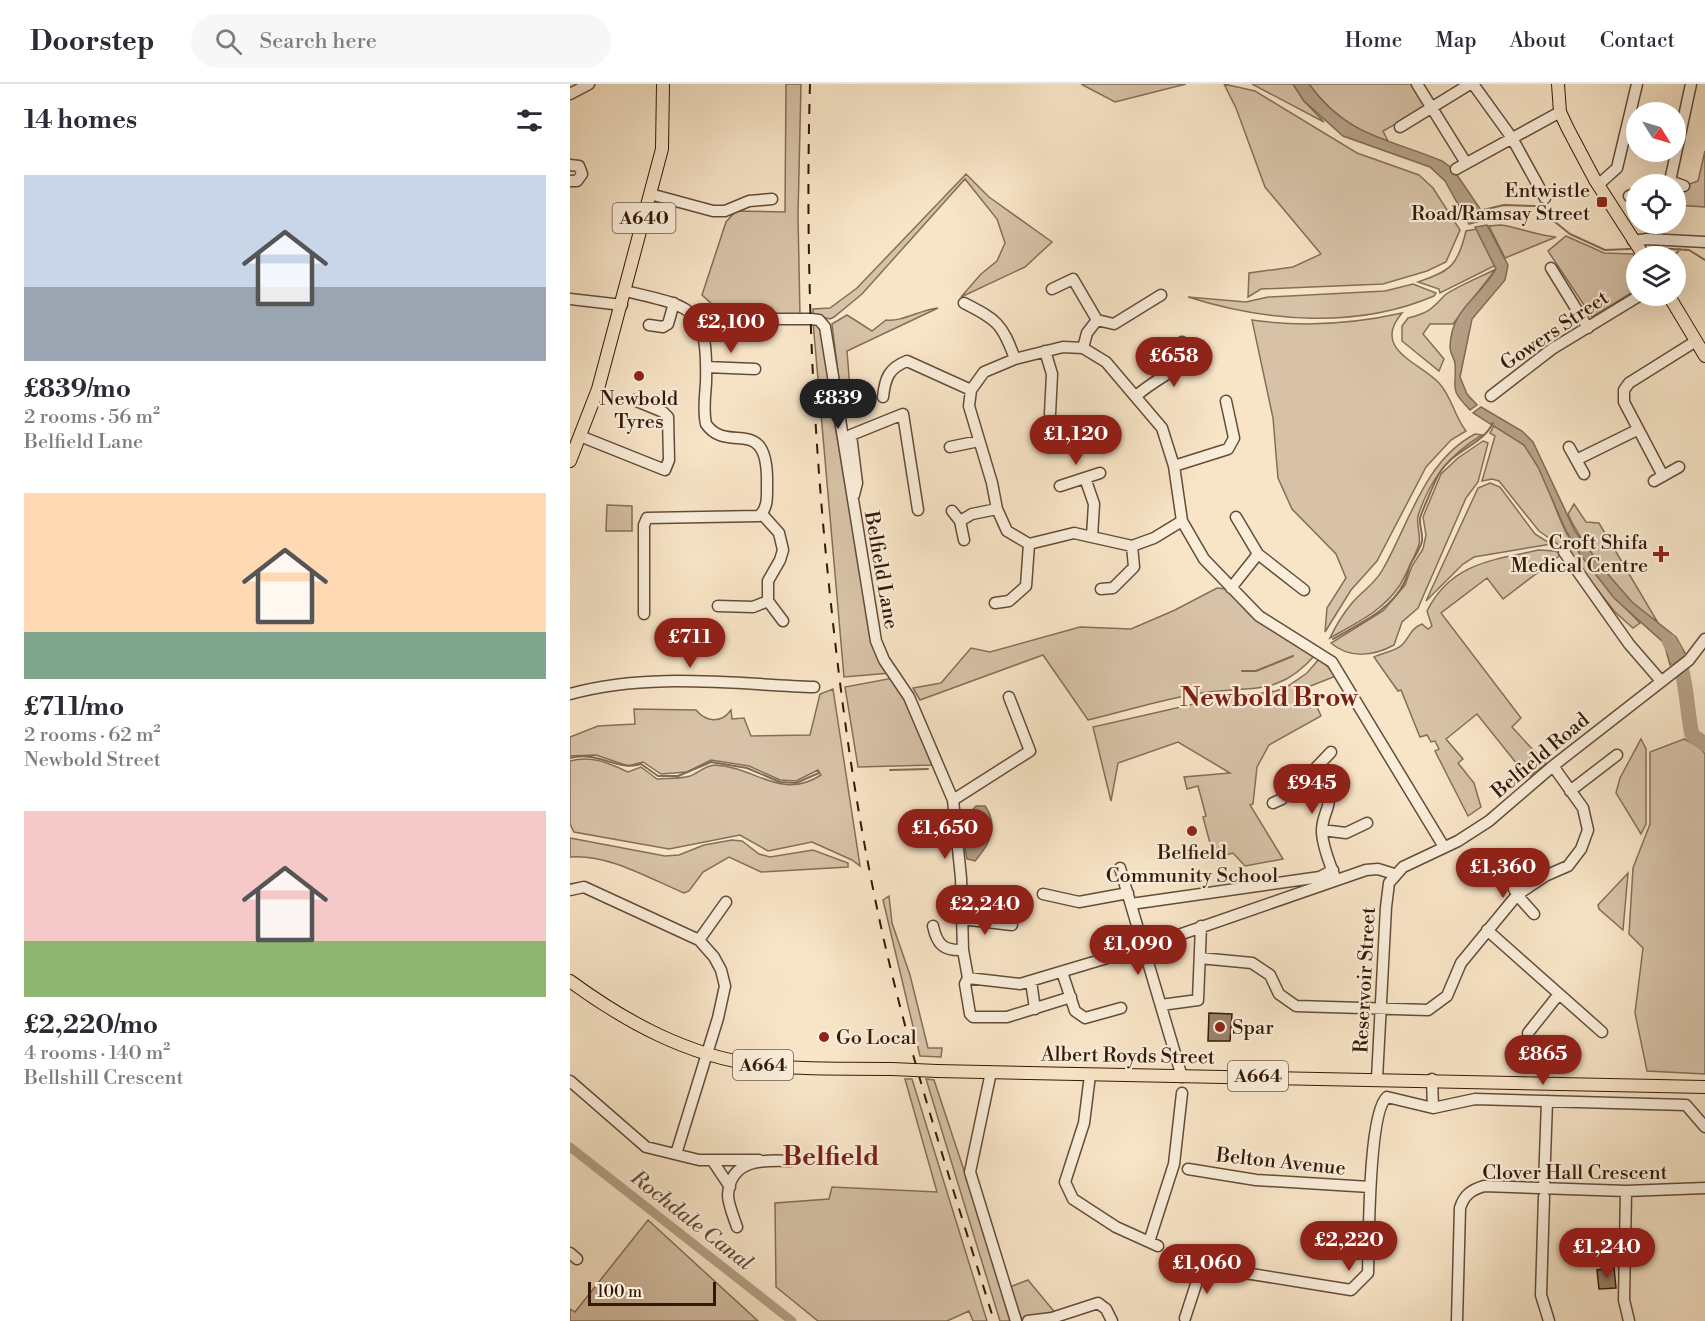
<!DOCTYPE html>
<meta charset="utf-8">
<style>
:root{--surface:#fff;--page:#f7f7f7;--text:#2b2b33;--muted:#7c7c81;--line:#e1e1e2;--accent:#8f2418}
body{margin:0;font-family:"Libre Bodoni",serif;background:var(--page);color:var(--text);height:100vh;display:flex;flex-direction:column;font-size:22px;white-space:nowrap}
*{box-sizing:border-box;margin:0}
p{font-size:20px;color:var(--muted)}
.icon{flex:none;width:33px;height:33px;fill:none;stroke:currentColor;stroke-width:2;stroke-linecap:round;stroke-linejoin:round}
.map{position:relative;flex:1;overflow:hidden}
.drawer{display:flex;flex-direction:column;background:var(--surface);width:570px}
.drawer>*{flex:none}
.needle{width:39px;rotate:127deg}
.buttons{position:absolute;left:1056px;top:18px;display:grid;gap:12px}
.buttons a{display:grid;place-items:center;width:60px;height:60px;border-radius:50%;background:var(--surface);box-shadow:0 6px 24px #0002;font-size:30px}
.scale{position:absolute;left:18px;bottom:15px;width:128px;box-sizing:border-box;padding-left:6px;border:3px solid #331908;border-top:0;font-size:16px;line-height:21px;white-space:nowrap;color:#331908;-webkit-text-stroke:4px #faeedb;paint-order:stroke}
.price{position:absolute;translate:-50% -51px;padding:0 14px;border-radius:21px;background:var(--accent);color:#fff;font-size:20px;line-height:39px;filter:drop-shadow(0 2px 3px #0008)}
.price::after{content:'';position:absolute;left:50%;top:36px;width:18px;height:14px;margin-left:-9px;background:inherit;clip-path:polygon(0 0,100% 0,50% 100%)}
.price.on{background:#222;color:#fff}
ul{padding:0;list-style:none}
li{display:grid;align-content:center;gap:12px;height:318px;padding:0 24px}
li span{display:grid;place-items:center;height:186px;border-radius:0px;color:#555}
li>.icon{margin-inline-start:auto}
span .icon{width:108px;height:108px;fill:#fffc;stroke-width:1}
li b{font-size:26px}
h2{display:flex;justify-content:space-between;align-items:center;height:72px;padding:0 24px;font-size:26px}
header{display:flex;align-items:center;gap:36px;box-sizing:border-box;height:84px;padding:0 30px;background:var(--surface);border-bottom:2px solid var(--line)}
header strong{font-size:28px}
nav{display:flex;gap:33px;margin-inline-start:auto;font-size:21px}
.search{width:420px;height:54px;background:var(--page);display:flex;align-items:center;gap:15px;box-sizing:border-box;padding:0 21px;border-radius:33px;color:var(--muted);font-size:22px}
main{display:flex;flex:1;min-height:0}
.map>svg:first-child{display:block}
.green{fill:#d7c2a7;stroke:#856e58;stroke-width:1.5}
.water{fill:#b5a086;stroke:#816a54;stroke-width:1.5}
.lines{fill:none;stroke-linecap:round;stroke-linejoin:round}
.stream{stroke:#816a54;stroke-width:2}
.canal{stroke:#b5a086;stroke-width:9}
.river{stroke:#b5a086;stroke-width:15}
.building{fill:#99836b;stroke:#331908;stroke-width:1.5}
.minor-casing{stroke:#644c38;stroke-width:13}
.major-casing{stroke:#331908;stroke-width:14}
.minor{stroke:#faeedb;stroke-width:10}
.major{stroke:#f8e5c7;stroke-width:12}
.rail{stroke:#331908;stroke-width:2;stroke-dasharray:10 10;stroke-linecap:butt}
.major-bridge-casing{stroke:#331908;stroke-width:14;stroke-linecap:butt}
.major-bridge{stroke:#f8e5c7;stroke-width:12}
.poi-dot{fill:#8f2418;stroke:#faeedb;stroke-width:2}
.labels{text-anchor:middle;stroke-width:4.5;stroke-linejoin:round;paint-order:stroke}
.shield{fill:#faeedb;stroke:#6f5947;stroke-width:1.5}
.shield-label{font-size:18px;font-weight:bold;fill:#331908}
.poi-label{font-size:20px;fill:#331908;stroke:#faeedb;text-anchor:end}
.street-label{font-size:20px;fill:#331908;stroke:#faeedb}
.water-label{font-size:21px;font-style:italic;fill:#674f3a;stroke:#faeedb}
.district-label{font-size:26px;font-weight:bold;fill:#7a1f14;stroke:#faeedb}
</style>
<header>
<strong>Doorstep</strong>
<div class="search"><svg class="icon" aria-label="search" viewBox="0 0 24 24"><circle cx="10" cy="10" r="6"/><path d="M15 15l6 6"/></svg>Search here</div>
<nav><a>Home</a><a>Map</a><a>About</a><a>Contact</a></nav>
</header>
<main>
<section class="drawer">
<h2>14 homes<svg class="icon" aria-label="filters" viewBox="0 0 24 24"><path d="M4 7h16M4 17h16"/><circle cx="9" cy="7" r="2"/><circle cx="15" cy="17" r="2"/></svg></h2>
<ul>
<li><span style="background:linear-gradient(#c9d6e8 60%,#9aa5b1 0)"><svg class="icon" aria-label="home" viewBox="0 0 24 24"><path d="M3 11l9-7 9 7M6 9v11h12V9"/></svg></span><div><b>£839/mo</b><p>2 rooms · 56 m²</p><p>Belfield Lane</p></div></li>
<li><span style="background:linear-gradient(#ffd9b3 75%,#7fa58c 0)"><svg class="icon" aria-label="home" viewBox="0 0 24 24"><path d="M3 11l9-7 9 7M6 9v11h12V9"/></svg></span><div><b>£711/mo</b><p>2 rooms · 62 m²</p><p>Newbold Street</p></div></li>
<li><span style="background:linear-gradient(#f6c9c9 70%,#8fb573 0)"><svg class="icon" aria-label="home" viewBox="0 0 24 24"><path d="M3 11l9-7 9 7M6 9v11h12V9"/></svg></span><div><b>£2,220/mo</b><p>4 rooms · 140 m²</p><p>Bellshill Crescent</p></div></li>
</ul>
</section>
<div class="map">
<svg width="1135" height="1237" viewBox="0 0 1135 1237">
<rect width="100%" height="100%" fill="#f8e5c7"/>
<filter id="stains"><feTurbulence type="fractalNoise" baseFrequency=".00333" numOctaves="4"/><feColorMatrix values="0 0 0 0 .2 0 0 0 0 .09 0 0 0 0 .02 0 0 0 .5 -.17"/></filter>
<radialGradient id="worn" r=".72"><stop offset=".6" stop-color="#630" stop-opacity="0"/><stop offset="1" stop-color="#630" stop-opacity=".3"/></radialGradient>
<path class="green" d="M216 0H231L228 132 230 232 145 223 132 211 156 138 166 127 215 128Z
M511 0H616L545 18Z
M654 0 685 7 787 69 849 91 863 104 890 146 876 178 857 187 813 200 691 205 678 213 679 189 723 183 751 170 695 103 666 24Z
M682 0H723L734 17 754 38Z
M739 0H843L856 23 813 47 818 57C785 47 759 28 739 0Z
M1135 67V123L1106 121V105L1128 97Z
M396 90 419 113 482 158 455 183 391 213 411 190 427 177 435 159 427 135 395 95 292 210 264 233 260 235 243 231V225L260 224 287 204Z
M931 141C950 144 967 151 986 153L935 174 919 142Z
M907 145 926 181 870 209 869 205 848 198C881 187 888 181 896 147Z
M996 152 1034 169 1063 170 1066 175V206L1022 233 978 167Z
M926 185 883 240H860L853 250 874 275 869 287 832 257V242L838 234C858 229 861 226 874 212 881 205 915 191 926 185Z
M843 200 866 209 864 212C787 245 697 238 618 213L676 218 698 213 815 207Z
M368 224 277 267 280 305 273 307 277 345H275L262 240 277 231 302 247 316 236C333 238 349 226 368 224Z
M832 229C801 265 849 278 869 299 882 313 884 332 896 347L881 356 856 383 807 477 781 506 755 548 757 524 776 494 766 470 722 425 708 394 703 334 682 236C731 243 783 240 832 229Z
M243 238 253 248 263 330 300 542 320 589 274 593Z
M925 340C934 346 945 351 952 359 976 382 981 421 997 450 1017 483 1043 512 1070 539L1063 544 1045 528 996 466 969 447 929 397 922 395 912 397 925 352 920 349Z
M905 350 912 351C879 371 860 395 848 432 846 440 851 451 849 460 847 468 834 494 830 501 813 527 786 539 760 554 766 541 773 530 782 519 792 507 806 499 813 485 840 438 854 377 905 350Z
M913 357 918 359 908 398 896 414 848 524 832 538 824 561C804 572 779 575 761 559L813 527 835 501 842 482 853 465 856 451 853 433 871 390 888 374Z
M920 399 930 403 965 450 981 460 904 473 893 480 856 517 908 404Z
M1004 420 1016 438 1029 439 1087 537C1061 528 1010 457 998 430Z
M37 421 62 422V447H36Z
M969 466 985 467 992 470 933 515 917 494 871 529 951 634 942 643 976 680 960 692 951 685 907 630 876 655 893 675 888 679 904 699 911 723 898 732 865 667 869 665 865 657 861 658 857 651 850 653 831 606 828 607 804 573C812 569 826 567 832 561 840 553 840 545 852 540L858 545 862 542 857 527C881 479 923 476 969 466Z
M647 504 657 505 680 531 745 571C708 614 680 601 631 609 593 615 556 627 518 636L473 571 350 616 343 604 371 599 401 564 420 568 510 543 561 545 605 526Z
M750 574 766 592 738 603 751 632 699 661 687 683 683 720 680 721 713 775 675 782 663 769 644 774 633 733 636 732 628 702 617 705 614 693 660 689 608 658 548 679 541 717 523 643 637 617 706 607 718 602 737 589Z
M323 594 337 615 362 681 288 683 275 603Z
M263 605 290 782 282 776 242 758 198 767 170 751 99 765 4 748 0 740V677C21 671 39 679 58 688L71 683 87 695C97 694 110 695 120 692 128 689 136 681 145 681 186 683 211 717 251 691L248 686 226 697 210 696 179 682 141 676 117 688 91 690 73 678 58 682 26 671 0 672V653L28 642 65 640 64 625 126 626C136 638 151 640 161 626L162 635 174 634 181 652 240 651 250 610Z
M1071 655 1076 665V740L1071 750 1046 709 1050 694Z
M1114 655 1131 664 1135 670V990L1077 987 1065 929 1073 864 1059 850 1063 784 1080 740V668Z
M0 754 95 772 109 771 134 761 162 756 172 757 189 770 200 773 243 766 278 779V783L191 788 159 773 133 788 119 807 114 809C78 794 39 770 0 773Z
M1058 789 1053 846 1029 825 1028 821Z
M319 812 322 839 340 891 358 964H372L371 973 350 972 313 816Z
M335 995H342L417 1237H403L399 1227 377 1237H248L206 1203 205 1119 259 1115 262 1103 367 1108Z
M356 995 364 996 444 1237H430Z
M78 1136 188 1237H0V1225L5 1228Z
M458 1196 492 1237H452L440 1203Z"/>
<path class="water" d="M723 0H739C776 52 817 54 872 77L883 85 917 135 899 140 875 97 860 83 773 52 734 17Z
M917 141 938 181 935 196 902 235 890 293 897 310 907 321 900 326C878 303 887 307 885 280 885 275 880 270 880 263 881 224 909 215 926 185L905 143Z
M911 323 952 347 963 358 1005 447 1036 488 1062 518 1106 553 1115 569 1100 581 1094 559 1044 514 1010 470 996 447 968 383 954 361 903 329Z
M406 722H415C429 742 420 760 405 777L397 775C393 758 392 735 406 722Z"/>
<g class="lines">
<path class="stream" d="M909 127 934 121 965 122 1000 150 1035 166 1060 165
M1085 164 1119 166 1135 176
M1105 171 1110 165
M763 555C789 540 821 526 834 499 837 493 838 487 840 481 844 473 850 466 852 457 853 449 849 441 850 434 851 430 867 392 870 388 884 366 912 361 923 339
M672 587H686L723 572
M0 674C26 666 48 688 71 680L88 692H108L141 678 177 684 210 698 226 699 249 689
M320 686 358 685"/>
<path class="canal" d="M0 1063 222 1237"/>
<path class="river" d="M1099 557C1118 585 1115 619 1122 651L1135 660"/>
</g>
<path class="building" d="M639 929 662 930 660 957H638Z
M1044 1184 1046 1204 1029 1205 1027 1186Z"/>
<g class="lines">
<g class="minor-casing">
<path id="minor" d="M847 0 896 79
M903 0 942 54 975 114
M0 10 19 0
M830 43 900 0
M0 81 9 82 12 90 7 97H0
M886 85 990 28
M1100 97 1114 102
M1089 100 1100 97 1121 0
M1028 101 1047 84 1067 0
M80 110 143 127H155L179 117 202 115
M1059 112 1066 109
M1063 157 1077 155 1135 158
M981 184 1018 244
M482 205 503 195 527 236 517 249 513 264
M55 207C123 223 138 222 136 299 135 312 133 327 136 340 158 372 199 327 197 402 197 413 198 424 189 432L77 434 74 441V530
M0 215 52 221
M394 219C427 236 432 239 445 275
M127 235 143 227 205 235H241L249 236 255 243 306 557 314 576 339 613 383 716 391 794 393 866 398 894 395 900 400 930 403 933H437L501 913
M527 236 544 240 591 211
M79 241 93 243 98 240 104 219
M612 258 633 281
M475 267 482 290 480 330
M136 283 185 285
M566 312C584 296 604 288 623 272
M921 312 982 265 1069 212
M313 313C315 294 319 284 337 277L401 306
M10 352 95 386 99 376 98 333 93 328 64 316
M380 363 409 357
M999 363 1014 390
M1006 376 1067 346
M604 382 658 365 664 354 656 317
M1093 392 1054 318V306L1059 299 1126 257
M515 394 524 420 522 453
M1084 397 1109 383
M490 402 530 389
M284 411 287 399 281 351 333 330 348 426
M382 427 390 437 394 456
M666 433 688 470 734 506
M390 437 402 430 427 425
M612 437 584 454 562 462 504 449 459 460 437 447 427 425 422 399 399 322 401 306 414 288 445 275 493 263 513 264 536 278 592 344 604 382 612 437 634 475 689 532 762 578 874 763
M994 468 1059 560 1091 597
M661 504 688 470
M531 505 543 504 564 483 562 462
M198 517 213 537
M425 519 439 517 456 502 459 460
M148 522 183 523 198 517V497L210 476 213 466 209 449 192 430
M0 610C78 588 164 600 244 603
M739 691 761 668
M1000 707 1047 671
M383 716 460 667 439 613
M703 719 712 715 714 704 723 690 739 691 755 697C766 723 751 727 752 749 753 764 759 777 764 791
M752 746 776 749 797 739
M932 780 947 811 964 830
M550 784 612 993
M0 806 14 803 129 856 144 873 151 886 155 902 148 934 106 1070
M473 810 509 818 558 809
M561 820 750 793 763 786
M392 835 442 841
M363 842C367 861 374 867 393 866
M917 846 1032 948
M129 856 156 818
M630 874 682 879 700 891 709 910 726 922 858 926 877 912 891 879 947 811 975 792 998 782 1011 765 1018 746 1013 724 983 682
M492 888 505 927 515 934 551 924
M398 894 450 900 574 863 796 786 808 785 824 790
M461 897 465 925
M591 921 628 916 631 842
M958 949 989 910
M421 988 400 1088 446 1237
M520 991 514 1039 495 1098 503 1115 546 1143 588 1162
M807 995 816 823 819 799 833 783 888 757 919 737 983 682 1119 576 1135 555
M862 995 863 1024
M0 997 76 1063 129 1076H189
M142 1076 160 1103
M618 1085 686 1096 800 1103
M974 1102 977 1017
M1056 1107 1054 1216 1059 1237
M974 1113 971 1211 979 1237
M167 1143C164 1134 158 1120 158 1111 160 1074 195 1076 221 1077
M579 1158 604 1080 612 1009
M0 1169 7 1175
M609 1171 669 1188 781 1206 798 1189C799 1159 798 1028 817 1013L863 1024 905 1015 1116 1021 1135 1043
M615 1234 633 1179
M458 1237 482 1234 528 1219 536 1225 542 1237
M887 1237 890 1124C894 1111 901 1106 914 1102L1056 1107 1135 1104"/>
</g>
<g class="major-casing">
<path id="major" d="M988 0 990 28 998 45 1025 96 1074 172
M1099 212 1135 272
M0 377 28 305 92 65 93 0
M0 897C56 938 118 972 188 981 232 986 277 984 322 985
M367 987 1135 1003"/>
</g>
<use href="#minor" class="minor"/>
<use href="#major" class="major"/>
<path class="rail" d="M240 0C235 171 242 341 260 511 271 616 285 720 307 824 336 964 382 1100 424 1237"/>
<g class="major-bridge-casing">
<path id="major-bridge" d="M322 985 367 987"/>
</g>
<use href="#major-bridge" class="major-bridge"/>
</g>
<g class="poi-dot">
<rect x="1026" y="112" width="12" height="12" rx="3"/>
<circle cx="69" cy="292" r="6"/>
<path d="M1088 461h6v6h6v6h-6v6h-6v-6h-6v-6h6z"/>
<circle cx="622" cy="747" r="6"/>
<circle cx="650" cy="943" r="6"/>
<circle cx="254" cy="953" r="6"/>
</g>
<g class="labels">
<g class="shield">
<rect x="42.5" y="119" width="63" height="30" rx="4.5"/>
<rect x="163" y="966" width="60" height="30" rx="4.5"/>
<rect x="658" y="977" width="60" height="30" rx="4.5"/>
</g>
<g class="shield-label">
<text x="74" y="140">A640</text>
<text x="193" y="987">A664</text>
<text x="688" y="998">A664</text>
</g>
<g class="poi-label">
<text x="1020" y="113">Entwistle<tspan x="1020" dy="23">Road/Ramsay Street</tspan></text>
<text x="69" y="321" text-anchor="middle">Newbold<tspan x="69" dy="23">Tyres</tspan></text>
<text x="1078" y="465">Croft Shifa<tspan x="1078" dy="23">Medical Centre</tspan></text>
<text x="622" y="775" text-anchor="middle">Belfield<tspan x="622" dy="23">Community School</tspan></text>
<text x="662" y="950" text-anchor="start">Spar</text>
<text x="266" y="960" text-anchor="start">Go Local</text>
</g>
<g class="street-label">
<text transform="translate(984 246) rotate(-34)" y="7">Gowers Street</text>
<text transform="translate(312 486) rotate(80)" y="7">Belfield Lane</text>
<text transform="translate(970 671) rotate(-40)" y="7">Belfield Road</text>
<text transform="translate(794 896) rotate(-87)" y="7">Reservoir Street</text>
<text transform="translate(558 971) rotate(1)" y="7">Albert Royds Street</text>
<text transform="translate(711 1077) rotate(6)" y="7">Belton Avenue</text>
<text x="1005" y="1095">Clover Hall Crescent</text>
</g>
<g class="water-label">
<text transform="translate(122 1136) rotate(38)" y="7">Rochdale Canal</text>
</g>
<g class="district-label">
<text x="699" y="622">Newbold Brow</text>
<text x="261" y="1081">Belfield</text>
</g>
</g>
<rect width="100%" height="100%" filter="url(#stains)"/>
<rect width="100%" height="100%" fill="url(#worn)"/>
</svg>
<div class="buttons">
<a><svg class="needle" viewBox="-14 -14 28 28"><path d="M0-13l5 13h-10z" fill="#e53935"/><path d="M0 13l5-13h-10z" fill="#7c7c81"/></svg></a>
<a><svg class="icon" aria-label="locate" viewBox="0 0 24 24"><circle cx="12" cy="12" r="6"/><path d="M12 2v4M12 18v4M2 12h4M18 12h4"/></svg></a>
<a><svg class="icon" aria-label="layers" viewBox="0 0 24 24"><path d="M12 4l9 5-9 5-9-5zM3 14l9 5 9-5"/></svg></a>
</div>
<div class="scale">100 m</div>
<b class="price" style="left:161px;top:270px">£2,100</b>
<b class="price" style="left:604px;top:304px">£658</b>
<b class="price on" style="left:268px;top:346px">£839</b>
<b class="price" style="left:506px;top:382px">£1,120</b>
<b class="price" style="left:120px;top:585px">£711</b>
<b class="price" style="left:742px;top:731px">£945</b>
<b class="price" style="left:375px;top:776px">£1,650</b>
<b class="price" style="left:933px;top:815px">£1,360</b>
<b class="price" style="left:415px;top:852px">£2,240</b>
<b class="price" style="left:568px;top:892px">£1,090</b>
<b class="price" style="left:973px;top:1002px">£865</b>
<b class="price" style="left:779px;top:1188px">£2,220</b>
<b class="price" style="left:1037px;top:1195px">£1,240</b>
<b class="price" style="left:637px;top:1211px">£1,060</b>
</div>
</main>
